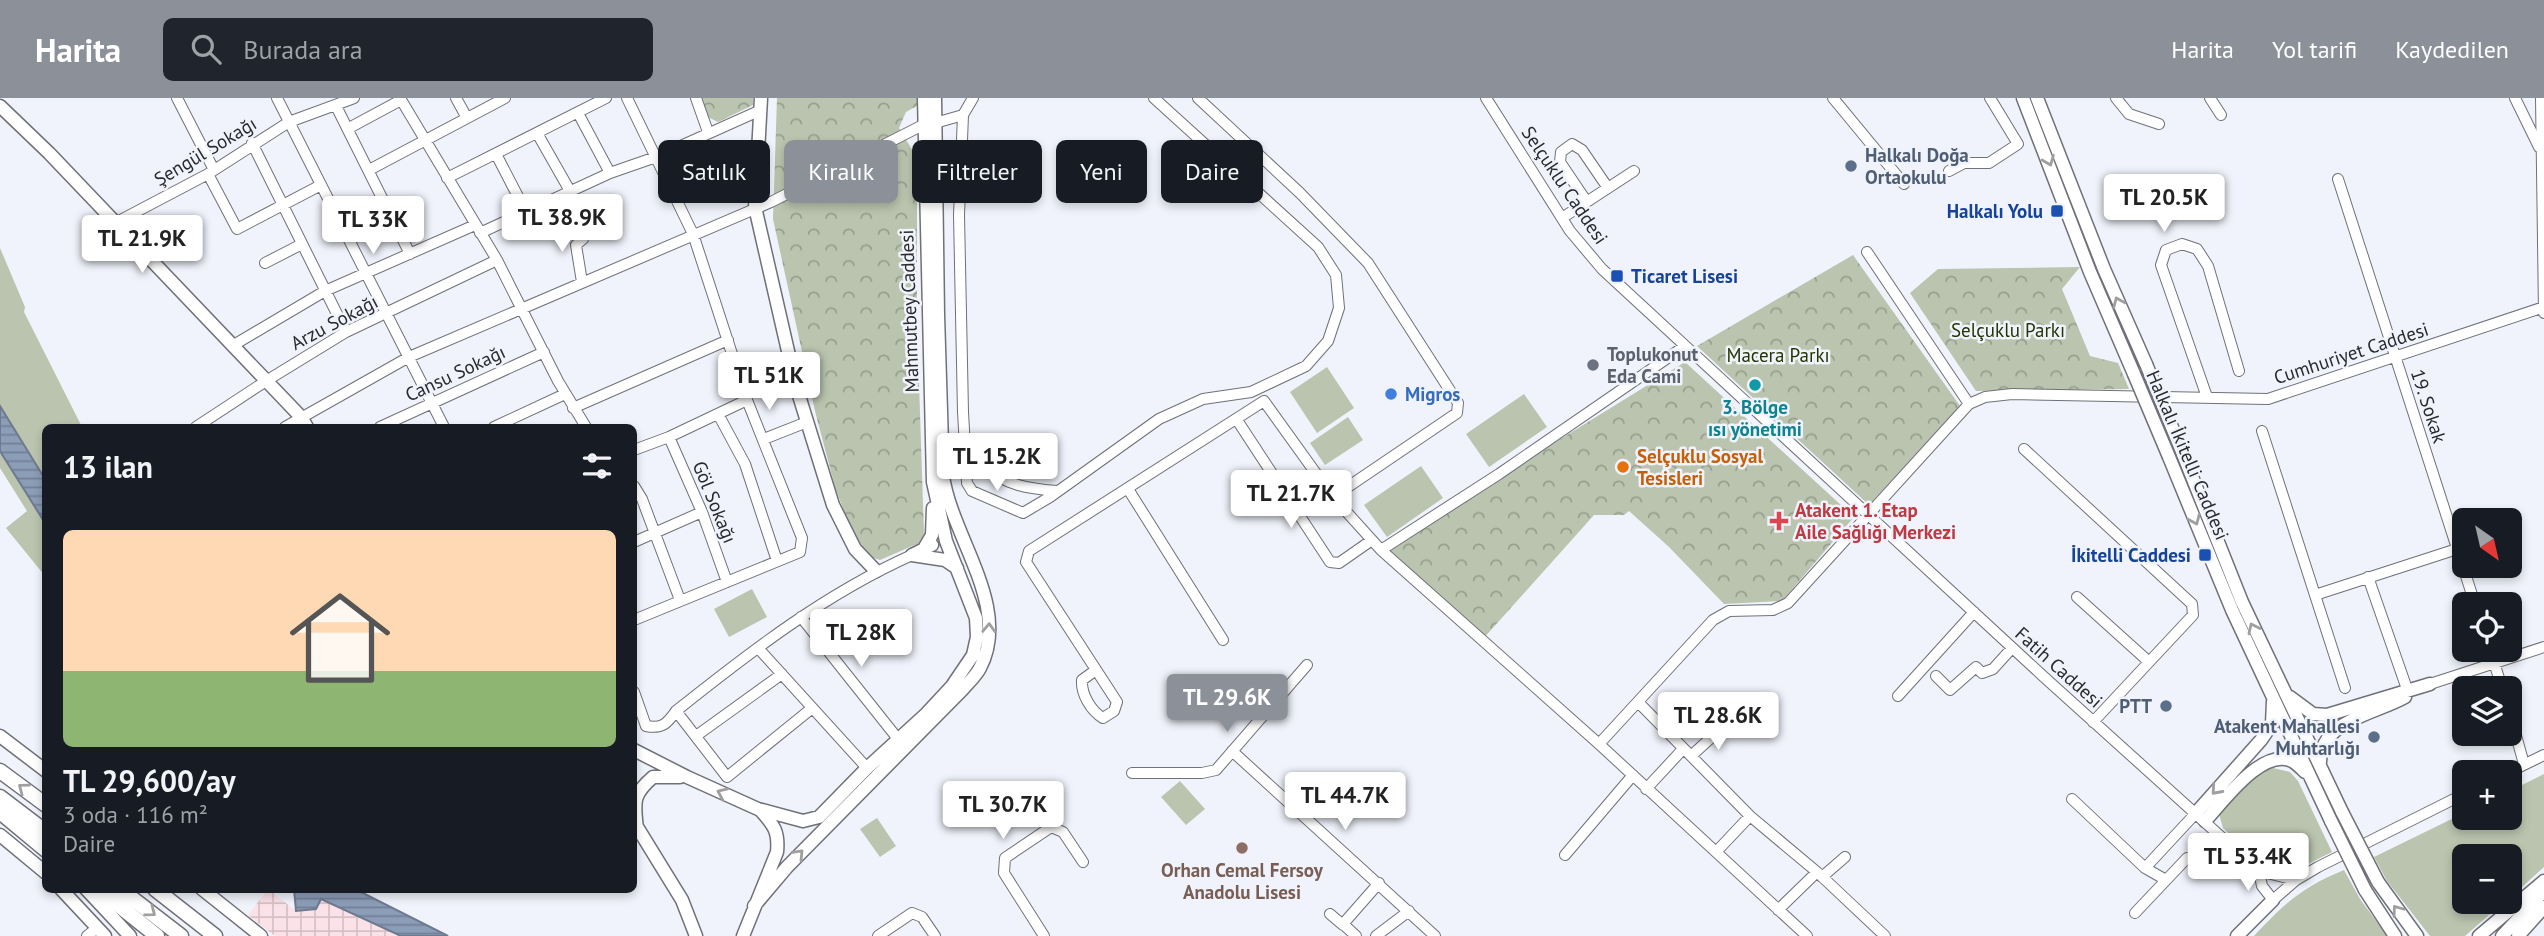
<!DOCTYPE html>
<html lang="tr">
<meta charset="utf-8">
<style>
:root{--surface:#171b24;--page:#20242c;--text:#f1f3f6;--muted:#9ea1a6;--accent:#8c9099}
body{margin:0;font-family:"PT Sans",sans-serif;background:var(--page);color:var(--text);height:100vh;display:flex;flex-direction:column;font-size:26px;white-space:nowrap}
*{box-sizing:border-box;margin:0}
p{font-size:23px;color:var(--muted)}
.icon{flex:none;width:38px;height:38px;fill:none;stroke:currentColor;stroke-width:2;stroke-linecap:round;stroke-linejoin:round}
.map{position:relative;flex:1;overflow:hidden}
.sheet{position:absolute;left:42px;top:326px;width:595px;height:469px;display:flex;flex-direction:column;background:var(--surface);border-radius:10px;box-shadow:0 4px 10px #0003}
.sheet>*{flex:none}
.hud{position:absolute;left:658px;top:42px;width:665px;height:63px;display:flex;gap:14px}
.needle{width:46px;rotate:146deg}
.fabs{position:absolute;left:2452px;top:410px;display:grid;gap:14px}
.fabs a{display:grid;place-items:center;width:70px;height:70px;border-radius:10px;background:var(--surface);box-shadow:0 4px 10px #0003;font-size:35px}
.price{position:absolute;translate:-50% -60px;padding:0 16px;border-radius:7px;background:#fff;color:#222;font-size:23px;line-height:46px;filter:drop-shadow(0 2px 4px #0008)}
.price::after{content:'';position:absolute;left:50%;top:42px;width:21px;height:16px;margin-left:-10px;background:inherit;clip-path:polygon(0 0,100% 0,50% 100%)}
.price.on{background:var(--accent);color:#fff}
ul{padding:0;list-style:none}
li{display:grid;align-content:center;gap:14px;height:371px;padding:0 21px}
li span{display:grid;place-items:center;height:217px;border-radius:10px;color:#555}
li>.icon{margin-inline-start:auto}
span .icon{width:126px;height:126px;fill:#fffc;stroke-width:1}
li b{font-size:30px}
h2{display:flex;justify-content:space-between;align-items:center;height:84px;padding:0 21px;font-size:30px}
.chip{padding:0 24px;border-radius:10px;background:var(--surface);box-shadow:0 4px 10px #0003;font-size:24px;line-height:63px}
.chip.on{background:var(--accent);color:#fff}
header{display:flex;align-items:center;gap:42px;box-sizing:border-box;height:98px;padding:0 35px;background:var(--accent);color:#fff}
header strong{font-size:33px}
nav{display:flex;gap:38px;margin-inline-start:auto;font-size:24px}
.search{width:490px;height:63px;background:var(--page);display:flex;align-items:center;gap:18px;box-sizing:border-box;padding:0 24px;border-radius:10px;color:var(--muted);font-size:26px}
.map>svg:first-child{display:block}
.industrial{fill:url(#industrial-grid)}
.grass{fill:#bac4ae}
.forest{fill:url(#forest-crowns)}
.water{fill:url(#water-rules);stroke:#6e7a8e;stroke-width:2}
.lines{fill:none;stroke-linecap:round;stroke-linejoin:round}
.minor-casing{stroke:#6f7178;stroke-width:12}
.major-casing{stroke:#6f7178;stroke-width:15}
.highway-casing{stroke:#6f7178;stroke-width:17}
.minor{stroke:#fff;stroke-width:10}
.major{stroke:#fff;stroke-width:12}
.highway{stroke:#fff;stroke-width:14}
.major-bridge-casing{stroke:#6f7178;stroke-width:15;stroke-linecap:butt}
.major-bridge{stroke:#fff;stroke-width:12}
.oneway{stroke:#9f9fa0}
.service-dot{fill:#5c6f8a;stroke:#f0f3fb;stroke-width:2.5}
.transit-dot{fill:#1a4fb4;stroke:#f0f3fb;stroke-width:2.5}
.worship-dot{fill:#6b7280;stroke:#f0f3fb;stroke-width:2.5}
.culture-dot{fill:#0f9aa8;stroke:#f0f3fb;stroke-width:2.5}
.shop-dot{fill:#3f7fe0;stroke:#f0f3fb;stroke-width:2.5}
.food-dot{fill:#e8710a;stroke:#f0f3fb;stroke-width:2.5}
.health-dot{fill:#e0444e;stroke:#f0f3fb;stroke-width:2.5}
.education-dot{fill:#8d6e63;stroke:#f0f3fb;stroke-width:2.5}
.labels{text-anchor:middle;stroke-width:5;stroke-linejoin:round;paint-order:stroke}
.street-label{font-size:19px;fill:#292a2d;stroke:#f0f3fb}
.service-label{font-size:19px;font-weight:bold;fill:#4e5e75;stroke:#f0f3fb;text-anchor:end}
.transit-label{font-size:19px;font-weight:bold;fill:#164399;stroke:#f0f3fb;text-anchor:end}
.park-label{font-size:19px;fill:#243504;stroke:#f0f3fb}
.worship-label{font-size:19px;font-weight:bold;fill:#5b616d;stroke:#f0f3fb;text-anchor:start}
.shop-label{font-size:19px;font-weight:bold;fill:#366cbe;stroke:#f0f3fb;text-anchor:start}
.culture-label{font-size:19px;font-weight:bold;fill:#0d838f;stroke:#f0f3fb}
.food-label{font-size:19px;font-weight:bold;fill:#c56008;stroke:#f0f3fb;text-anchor:start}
.health-label{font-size:19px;font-weight:bold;fill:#be3a42;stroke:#f0f3fb;text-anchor:start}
.education-label{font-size:19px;font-weight:bold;fill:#785e54;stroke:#f0f3fb}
</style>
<header>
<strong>Harita</strong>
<div class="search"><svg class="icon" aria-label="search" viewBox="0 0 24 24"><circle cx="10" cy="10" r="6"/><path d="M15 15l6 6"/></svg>Burada ara</div>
<nav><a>Harita</a><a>Yol tarifi</a><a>Kaydedilen</a></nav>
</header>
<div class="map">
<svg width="2544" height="838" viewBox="0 0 2544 838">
<defs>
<pattern id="industrial-grid" width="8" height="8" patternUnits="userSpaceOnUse" patternTransform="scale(1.75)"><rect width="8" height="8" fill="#fbe1e8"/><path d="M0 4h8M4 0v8" fill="none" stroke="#d7c1c7"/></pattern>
<pattern id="forest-crowns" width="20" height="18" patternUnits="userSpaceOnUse" patternTransform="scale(1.75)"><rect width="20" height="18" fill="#bac4ae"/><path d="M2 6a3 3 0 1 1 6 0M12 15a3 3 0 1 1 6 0" fill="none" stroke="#979f8e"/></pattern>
<pattern id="water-rules" width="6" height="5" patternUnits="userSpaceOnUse" patternTransform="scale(1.75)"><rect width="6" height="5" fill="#8c9db8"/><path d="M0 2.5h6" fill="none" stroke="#728096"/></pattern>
</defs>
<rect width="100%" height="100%" fill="#f0f3fb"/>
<path class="industrial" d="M268 791 296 813 316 811 321 801 401 838H275L248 817Z"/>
<path class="grass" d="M0 150 25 209 24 214 82 329H46L45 381 0 308Z
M1327 269 1354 310 1317 335 1290 294Z
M1524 296 1547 329 1489 369 1466 336Z
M1348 319 1363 342 1325 367 1310 345Z
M0 353 45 425V478L6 430 27 413 0 370Z
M1421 368 1443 400 1387 439 1364 407Z
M752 491 767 519 729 539 714 511Z
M2273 670 2290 674 2298 683 2332 754 2292 774 2265 770 2223 730 2219 716 2262 672Z
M2544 676V769L2510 800V758H2464V803H2505L2465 838H2430L2387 783 2374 759 2464 715V719H2510V693Z
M1180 683 1205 711 1186 727 1161 699Z
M877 720 896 748 880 759 860 731Z
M2344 772 2360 801 2387 838H2254C2284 806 2302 789 2344 772Z"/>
<path class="forest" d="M702 0H753V7L718 24 708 19Z
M777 0H917V8L906 14 899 30 914 55 917 73V224L924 436 919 445 880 462 868 458 857 448 835 389 815 313 773 121Z
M1853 157 1960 308 1869 407 1697 248Z
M2080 169 2062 191 2090 258 2118 265 2129 291 1976 293 1910 195 1938 171Z
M1685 264 1854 419 1782 503 1724 506 1669 449 1629 413 1624 417H1594L1482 542 1381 452Z"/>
<path class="water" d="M0 308 45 381V425L0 353Z
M294 791H355L448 838H401L321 801 316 811 296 813Z"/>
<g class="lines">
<g class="minor-casing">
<path id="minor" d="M177 0 214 72
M277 0 444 329
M400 0 497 162 558 283 586 329
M456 0 467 20
M627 0 693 136 747 302 802 440 800 454 634 522
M696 0 708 34
M973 0 963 17 959 117 963 314 967 385 972 393 1023 415 1050 399 1159 321 1203 301 1251 294 1306 268 1328 243 1339 210 1336 177 1318 149 1154 0
M1198 0 1300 95 1368 165 1458 305 1457 315 1333 399
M1486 0 1570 133 1602 171 2044 579 2259 773 2296 782
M1833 0 1904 86
M2116 0 2129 16 2159 26
M2210 0 2221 17
M2515 0 2539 49
M2541 0 2544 215
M336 8 410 156
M578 15 610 75
M935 25 963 17
M349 30 401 2
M537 35 570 93
M252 45 346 234
M496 56 526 114
M369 72 505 0
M1949 73 1964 65H1989L2018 46 1990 0
M208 76 237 131 321 87
M447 80 606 0
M2338 81 2475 506
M1587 104 1560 64 1561 54 1572 46 1582 52 1608 90
M1562 120 1634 73
M115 125 208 76 289 24 354 0
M480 135 610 75 656 59 761 12
M1867 154 1969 306
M265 165 302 146
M582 184 576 147 583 141
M232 248 325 193 475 127
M2207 299 2161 167 2166 152 2182 146 2197 151 2208 168 2239 273
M573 310 728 242
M718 316 745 366 777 463
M1237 322 1330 464 1339 465 1372 442
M196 329 266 283 346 234 497 162
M285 329 409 259 771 104 925 26
M380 329 544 254
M494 329 565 296
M2262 333 2345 590
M669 339 702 414 727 484
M964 340C973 347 978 357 985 366 1002 388 1032 391 1057 393
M764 341 807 324
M2024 351 2192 506 2193 517 2093 624
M634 352 669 339 747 302
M634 388 642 401 680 502
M1128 391 1223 542
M634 444 702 414
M1381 452 1499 376 1685 248
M2368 479 2407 591
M2315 497 2457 451
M2077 499 2148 563
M801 519 898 641
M758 550 867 670
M2490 551 2502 590
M1096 572 1082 582C1081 596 1091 613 1103 620L1114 613 1117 604 1026 464 1029 453 1264 303 1333 399 1381 452 1599 646 1807 838
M1936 578 1950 592 1976 569 1982 575 1993 571 2012 550
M2430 586 2544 549
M634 594 646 628C662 631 667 626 676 613 750 554 825 496 912 457
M1898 598 1974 514
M1638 604 1750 718 1817 774 1885 838
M676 613 727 679 811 611
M2510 616 2524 666
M696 638 782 576
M1599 646 1713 522 1729 513 1773 512 1788 505 1969 306 1985 299 2012 296 2268 301 2544 209
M1232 653 1435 838
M1691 658 1725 627
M2509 674 2544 657
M1132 675H1202L1216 672 1307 567
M1646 691 1683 651
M2072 701 2145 770 2166 782
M1716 754 1750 718
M1565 757 1633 677
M2145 770 2196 715
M2259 773 2262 788 2273 802 2296 782 2318 769 2464 696
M1822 779 1845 759
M1778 812 1817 774
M2135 815 2187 760
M1330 816 1343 827
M87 838 97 830
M878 838 912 815 922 819 935 838
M1044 838 1004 775 1005 760 1051 729 1063 734 1083 764
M1356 838 1343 826 1379 785
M1376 838 1409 813"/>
</g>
<g class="major-casing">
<path id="major" d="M761 0 755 109 796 288 833 407 855 451 876 473
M2023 0 2090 174 2134 276
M2037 0 2104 171 2146 266
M0 8 49 55 301 319 307 329
M2183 356 2242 504 2342 714
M2169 359 2232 512 2331 723
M925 449 932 437 933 410
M912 457 932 447
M912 457 945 462 957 470
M2290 599 2313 616 2327 617 2430 586
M0 638 46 673
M634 652 687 679 758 711 803 723 819 719 867 670 925 617 952 588 973 557 977 539 976 520 946 443 933 384 924 0
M2320 664C2321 622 2375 616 2405 599
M2196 715 2261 642 2272 626 2273 603
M2205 723C2223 704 2262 649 2292 663 2296 665 2301 670 2305 674
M634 724 682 802 696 838
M637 731C634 704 632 697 653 679H680
M0 737 46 775
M2378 784 2417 838
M61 791 105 838
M86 791 130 838
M202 791 261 838
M2365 792 2395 838
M754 808 787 769 962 592C968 585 976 578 980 570 1012 509 952 440 943 378L938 217 935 0
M743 838 777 754C779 734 774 727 761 713
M2237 838 2273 802
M2479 838 2544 783
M2502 838 2544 793
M2518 838 2544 809"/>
</g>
<g class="highway-casing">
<path id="highway" d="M0 673 46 707
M0 699 46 734
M0 714 46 752
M98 791 157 838
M120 791 181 838
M155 791 215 838"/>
</g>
<use href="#minor" class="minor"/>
<use href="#major" class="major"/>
<use href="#highway" class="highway"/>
<g class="major-bridge-casing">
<path id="major-bridge" d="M2146 266 2183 356
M2134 276 2169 359
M2342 714 2378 784
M2331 723 2365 792"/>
</g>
<use href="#major-bridge" class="major-bridge"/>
</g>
<defs><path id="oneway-chevron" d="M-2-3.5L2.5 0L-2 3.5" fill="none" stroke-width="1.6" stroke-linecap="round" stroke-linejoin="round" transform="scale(1.75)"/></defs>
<g class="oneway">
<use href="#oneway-chevron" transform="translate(2049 63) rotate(68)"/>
<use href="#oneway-chevron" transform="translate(2118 204) rotate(-113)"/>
<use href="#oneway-chevron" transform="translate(2195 422) rotate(67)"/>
<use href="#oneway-chevron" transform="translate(989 530) rotate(-88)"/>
<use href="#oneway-chevron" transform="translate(2253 530) rotate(-115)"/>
<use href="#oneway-chevron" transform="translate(23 690) rotate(-143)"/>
<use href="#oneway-chevron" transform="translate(2216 692) rotate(132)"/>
<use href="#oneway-chevron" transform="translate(722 695) rotate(-156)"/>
<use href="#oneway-chevron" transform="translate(799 756) rotate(-46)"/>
<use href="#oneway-chevron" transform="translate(2397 812) rotate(-126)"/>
<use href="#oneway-chevron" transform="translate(151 814) rotate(37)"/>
</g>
<g class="service-dot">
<circle cx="1851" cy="68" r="7"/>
<circle cx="2166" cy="608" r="7"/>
<circle cx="2374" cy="639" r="7"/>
</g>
<g class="transit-dot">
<rect x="2050" y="106" width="14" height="14" rx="3.5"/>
<rect x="1610" y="171" width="14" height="14" rx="3.5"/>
<rect x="2198" y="450" width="14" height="14" rx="3.5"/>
</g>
<circle class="worship-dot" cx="1593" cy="267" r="7"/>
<circle class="culture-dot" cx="1755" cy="287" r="7"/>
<circle class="shop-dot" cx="1391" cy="296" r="7"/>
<circle class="food-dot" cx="1623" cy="369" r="7"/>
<path class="health-dot" d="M1775.5 412.5h7v7h7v7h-7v7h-7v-7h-7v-7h7z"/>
<circle class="education-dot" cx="1242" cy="750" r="7"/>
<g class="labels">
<g class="street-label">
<text transform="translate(205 53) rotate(-31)" y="7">Şengül Sokağı</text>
<text transform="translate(1565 87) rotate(56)" y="7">Selçuklu Caddesi</text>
<text transform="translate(909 213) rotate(-92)" y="7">Mahmutbey Caddesi</text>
<text transform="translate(334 224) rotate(-28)" y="7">Arzu Sokağı</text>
<text transform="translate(2351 255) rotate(-18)" y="7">Cumhuriyet Caddesi</text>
<text transform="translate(455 275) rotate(-25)" y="7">Cansu Sokağı</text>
<text transform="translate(2429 308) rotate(72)" y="7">19. Sokak</text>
<text transform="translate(2188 357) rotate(67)" y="7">Halkalı İkitelli Caddesi</text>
<text transform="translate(715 404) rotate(68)" y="7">Göl Sokağı</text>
<text transform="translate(2059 569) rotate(42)" y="7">Fatih Caddesi</text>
</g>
<g class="service-label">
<text x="1865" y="64" text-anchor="start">Halkalı Doğa<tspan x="1865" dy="22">Ortaokulu</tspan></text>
<text x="2152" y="615">PTT</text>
<text x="2360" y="635">Atakent Mahallesi<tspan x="2360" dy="22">Muhtarlığı</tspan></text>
</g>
<g class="transit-label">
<text x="2043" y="120">Halkalı Yolu</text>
<text x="1631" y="185" text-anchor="start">Ticaret Lisesi</text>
<text x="2191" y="464">İkitelli Caddesi</text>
</g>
<g class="park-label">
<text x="2008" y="239">Selçuklu Parkı</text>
<text x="1778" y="264">Macera Parkı</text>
</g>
<g class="worship-label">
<text x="1607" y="263">Toplukonut<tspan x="1607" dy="22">Eda Cami</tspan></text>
</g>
<g class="shop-label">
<text x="1405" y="303">Migros</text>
</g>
<g class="culture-label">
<text x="1755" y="316">3. Bölge<tspan x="1755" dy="22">ısı yönetimi</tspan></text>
</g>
<g class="food-label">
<text x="1637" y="365">Selçuklu Sosyal<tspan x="1637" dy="22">Tesisleri</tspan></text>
</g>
<g class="health-label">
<text x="1795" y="419">Atakent 1. Etap<tspan x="1795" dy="22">Aile Sağlığı Merkezi</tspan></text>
</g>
<g class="education-label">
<text x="1242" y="779">Orhan Cemal Fersoy<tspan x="1242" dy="22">Anadolu Lisesi</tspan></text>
</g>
</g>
</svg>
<div class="fabs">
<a><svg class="needle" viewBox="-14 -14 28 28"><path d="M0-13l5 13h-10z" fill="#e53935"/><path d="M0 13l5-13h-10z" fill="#9ea1a6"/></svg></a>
<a><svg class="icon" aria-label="locate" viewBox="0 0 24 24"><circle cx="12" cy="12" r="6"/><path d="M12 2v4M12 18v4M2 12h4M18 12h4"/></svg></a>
<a><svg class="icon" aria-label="layers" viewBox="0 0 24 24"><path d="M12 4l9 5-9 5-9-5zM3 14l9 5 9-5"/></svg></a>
<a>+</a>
<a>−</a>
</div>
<b class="price" style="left:2164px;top:136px">TL 20.5K</b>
<b class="price" style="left:562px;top:156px">TL 38.9K</b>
<b class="price" style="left:373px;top:158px">TL 33K</b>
<b class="price" style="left:142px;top:177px">TL 21.9K</b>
<b class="price" style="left:769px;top:314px">TL 51K</b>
<b class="price" style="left:997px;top:395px">TL 15.2K</b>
<b class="price" style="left:1291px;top:432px">TL 21.7K</b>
<b class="price" style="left:861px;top:571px">TL 28K</b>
<b class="price on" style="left:1227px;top:636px">TL 29.6K</b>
<b class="price" style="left:1718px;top:654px">TL 28.6K</b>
<b class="price" style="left:1345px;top:734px">TL 44.7K</b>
<b class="price" style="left:1003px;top:743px">TL 30.7K</b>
<b class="price" style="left:2248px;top:795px">TL 53.4K</b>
<div class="hud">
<a class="chip">Satılık</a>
<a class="chip on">Kiralık</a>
<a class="chip">Filtreler</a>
<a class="chip">Yeni</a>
<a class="chip">Daire</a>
</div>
<section class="sheet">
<h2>13 ilan<svg class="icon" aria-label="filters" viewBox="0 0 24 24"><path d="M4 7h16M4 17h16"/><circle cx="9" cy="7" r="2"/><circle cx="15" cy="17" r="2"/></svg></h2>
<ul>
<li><span style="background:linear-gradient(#ffd9b3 65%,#8fb573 0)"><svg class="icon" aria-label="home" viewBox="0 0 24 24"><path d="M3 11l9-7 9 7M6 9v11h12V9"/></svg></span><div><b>TL 29,600/ay</b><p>3 oda · 116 m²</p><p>Daire</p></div></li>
</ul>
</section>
</div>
